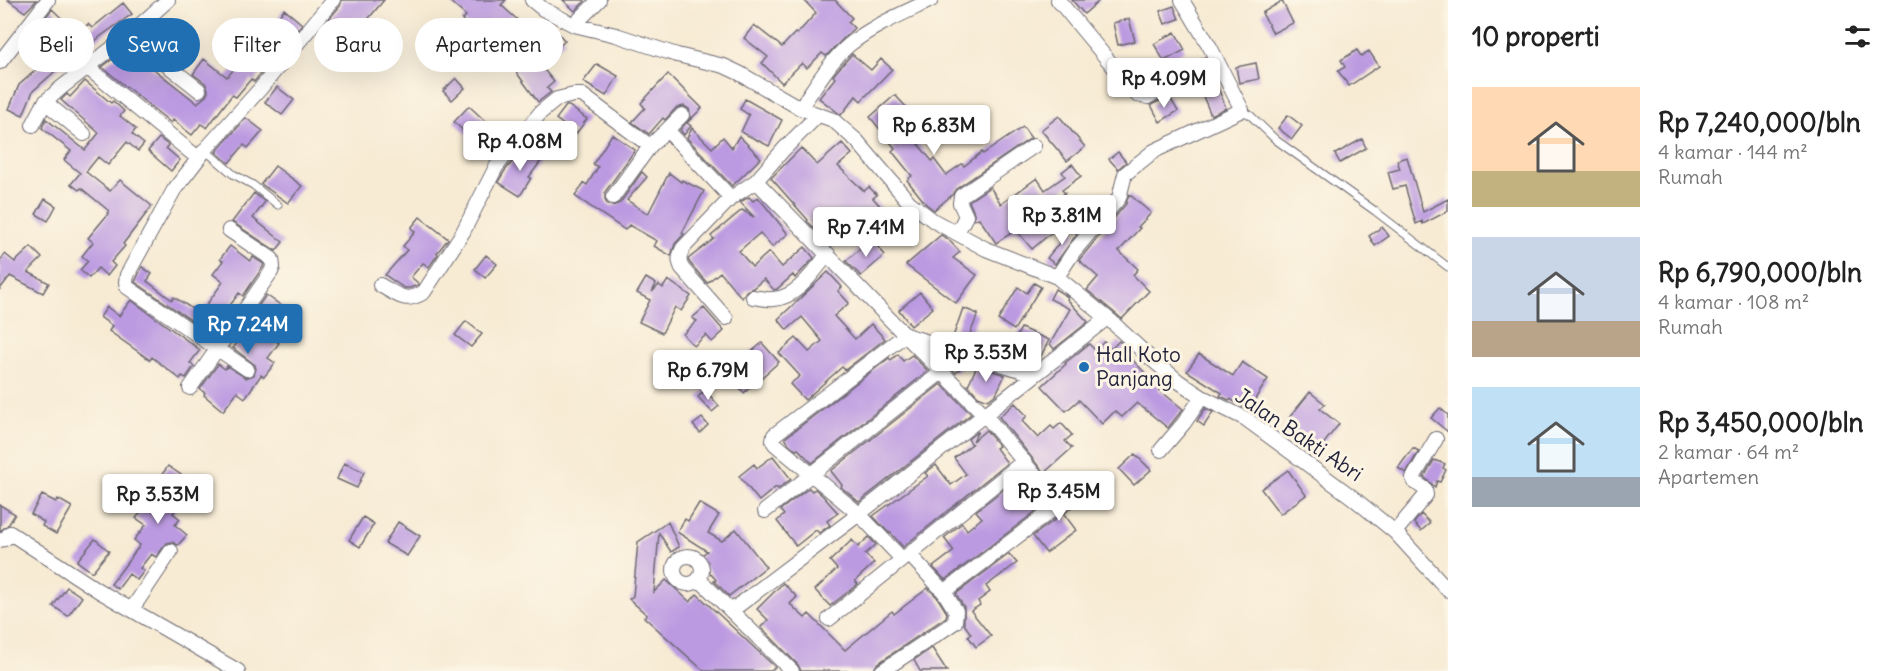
<!DOCTYPE html>
<html lang="id">
<meta charset="utf-8">
<style>
:root{--surface:#fff;--page:#f2f2f2;--text:#222;--muted:#767676;--accent:#1f6fb2}
body{margin:0;font-family:Delius,sans-serif;background:var(--page);color:var(--text);height:100vh;display:flex;flex-direction:column;font-size:22px;white-space:nowrap}
*{box-sizing:border-box;margin:0}
p{font-size:20px;color:var(--muted)}
.icon{flex:none;width:33px;height:33px;fill:none;stroke:currentColor;stroke-width:2;stroke-linecap:round;stroke-linejoin:round}
.map{position:relative;flex:1;overflow:hidden}
.side{display:flex;flex-direction:column;background:var(--surface);width:450px}
.side>*{flex:none}
.banner{position:absolute;left:18px;top:18px;width:570px;height:54px;display:flex;gap:12px}
.price{position:absolute;translate:-50% -51px;padding:0 14px;border-radius:6px;background:#fff;color:#222;font-size:20px;line-height:39px;filter:drop-shadow(0 2px 3px #0008)}
.price::after{content:'';position:absolute;left:50%;top:36px;width:18px;height:14px;margin-left:-9px;background:inherit;clip-path:polygon(0 0,100% 0,50% 100%)}
.price.current{background:var(--accent);color:#fff}
ul{padding:0;list-style:none}
li{display:flex;align-items:center;gap:18px;height:150px;padding:0 24px}
li span{display:grid;place-items:center;flex:none;width:168px;height:120px;border-radius:0px;color:#555}
li>.icon{margin-inline-start:auto}
span .icon{width:72px;height:72px;fill:#fffc;stroke-width:1}
li b{font-size:26px}
h2{display:flex;justify-content:space-between;align-items:center;height:72px;padding:0 24px;font-size:26px}
.pill{padding:0 21px;border-radius:27px;background:var(--surface);box-shadow:0 6px 24px #0002;font-size:21px;line-height:54px}
.pill.current{background:var(--accent);color:#fff}
main{display:flex;flex:1;min-height:0}
.map>svg:first-child{display:block}
.building{fill:#bb9ae1}
.lines{fill:none;stroke-linecap:round;stroke-linejoin:round}
.service-casing{stroke:#6d6871;stroke-width:9}
.minor-casing{stroke:#6d6871;stroke-width:16}
.service{stroke:#fff;stroke-width:7}
.minor{stroke:#fff;stroke-width:14}
.poi-dot{fill:#1f6fb2;stroke:#fcf5e5;stroke-width:2}
.labels{text-anchor:middle;stroke-width:6;stroke-linejoin:round;paint-order:stroke}
.poi-label{font-size:21px;fill:#22223b;stroke:#fcf5e5;text-anchor:start}
.street-label{font-size:21px;fill:#22223b;stroke:#fcf5e5}
</style>
<main>
<div class="map">
<svg width="1448" height="671" viewBox="0 0 1448 671">
<rect width="100%" height="100%" fill="#fcf5e5"/>
<filter id="ink" filterUnits="userSpaceOnUse"><feTurbulence type="fractalNoise" baseFrequency=".0167" numOctaves="2"/><feDisplacementMap in="SourceGraphic" scale="12" xChannelSelector="R" yChannelSelector="G"/><feConvolveMatrix kernelMatrix="1 2 1 2 8 2 1 2 1" color-interpolation-filters="sRGB"/></filter>
<filter id="wash" filterUnits="userSpaceOnUse"><feTurbulence type="fractalNoise" baseFrequency=".008" numOctaves="4" result="noise"/><feDisplacementMap in="SourceGraphic" scale="24" xChannelSelector="R" yChannelSelector="G"/><feGaussianBlur stdDeviation="1.35" result="paint"/><feColorMatrix in="noise" values="0 0 0 0 0 0 0 0 0 0 0 0 0 0 0 0 0 1.4 0 .05"/><feComposite in="paint" operator="in"/></filter>
<g filter="url(#wash)">
<rect width="100%" height="100%" fill="#f7ebd4"/>
<g id="blocks">
<path class="building" d="M8 0H37L25 12Z
M342 0H384L369 18 372 20 355 40 329 19 340 6Z
M448 0H506L501 5 521 23 518 26 545 59 528 50 554 82 547 88 551 92 538 102 503 54 510 48 484 25 477 33 462 20 466 16Z
M563 0H584L585 1 575 11Z
M804 0H835L852 18 848 22 854 28 826 56 822 53 807 68 802 63 782 83 762 63 768 57 744 38 754 25 782 47 795 33 797 34 816 13Z
M1072 0H1100L1084 14Z
M1282 1 1293 23 1273 33 1262 13Z
M123 3 132 14 101 36 63 68 61 66 33 91 23 115 9 109 19 85 64 45 41 23 52 9 78 34 88 24 92 28Z
M1174 6 1179 19 1165 24 1160 11Z
M284 9 302 24 254 82 251 79 236 97 232 95 207 128 201 124 192 135 173 120 171 123 102 67 127 48 197 103 206 96 208 92V89L205 83 193 74 204 59 227 77 244 58 250 62 258 52 261 54 283 26 276 20Z
M1129 19 1135 41 1118 45 1113 23Z
M153 26 163 35 155 44 145 36Z
M1175 32 1185 50 1164 61 1154 44Z
M559 34 565 41 556 49 549 42Z
M1357 50 1361 56 1369 51 1379 66 1349 86 1338 71 1345 67 1341 60Z
M852 54 871 70 881 59 892 69 861 101 856 96 841 115 819 98 835 78 833 76 836 72Z
M1256 63 1259 79 1239 83 1236 67Z
M597 64 618 76 606 96 583 82Z
M1209 73 1216 86 1217 85 1226 108 1211 115 1196 80Z
M668 74 702 108 687 123 691 126 684 135 680 130 691 117 689 109 684 106 676 108 665 120 663 118 649 134 632 122 645 108 641 103Z
M456 78 465 88 452 100 443 91Z
M85 81 111 103 113 101 124 111 120 116 136 129 132 134 144 144 138 151 127 142 108 165 98 157 86 172 110 191 120 180 152 206 123 244 125 246 111 262 115 266 107 276 98 268 89 278 80 270 88 261 82 256 93 242 88 238 108 214 107 213 109 211 81 188 79 190 71 184 80 173 64 160 71 151 42 128 46 119 85 150 99 133 61 100 67 94 70 97Z
M277 87 294 100 282 115 265 102Z
M895 95 909 110 903 116 914 128 909 133 932 161 934 159 946 175 962 164 964 166 982 152 983 154 1023 127 1031 138 956 189 952 195 934 210 926 204 907 180 912 176 892 151 895 148 870 117Z
M1169 96 1178 111 1160 122 1151 105Z
M745 99 782 120 769 146 741 132 749 115 740 109Z
M469 106 495 130 480 146 454 122Z
M566 106H569L587 119 576 134 556 119Z
M1288 115 1302 126 1292 139 1278 128Z
M1059 116 1085 147 1067 161 1041 130Z
M246 118 263 131 248 148 244 145 229 163 216 152Z
M692 128 712 148 723 137 732 148 739 136 761 158 732 186 687 138Z
M612 134 635 150 605 192V200L608 205 613 206 620 203 642 172 647 177 627 200 648 214 669 173 681 182 682 180 704 191 682 233 684 234 675 244 671 256 654 246 657 241 629 225 625 230 575 196 584 183 587 185 598 167 593 164Z
M159 138 168 145 166 148 180 160 171 171 148 151Z
M1362 139 1366 148 1340 163 1335 154Z
M842 143 852 154 838 166 864 191 869 187 877 195 873 198 893 220 874 237 859 221 831 245 807 221 808 220 771 178 801 148 817 165Z
M524 147 541 161 529 177 531 178 520 196 498 182 504 172Z
M1118 152 1126 162 1118 169 1109 159Z
M1407 157 1423 212 1448 199V211L1423 224 1422 221 1416 224 1405 186 1393 189 1388 172 1400 169 1397 160Z
M1072 164 1081 176 1062 190 1065 193 1058 198 1069 212 1060 219 1064 222 1032 249 1016 230 996 243 979 218 974 220V213L969 201 990 187 1001 204 1037 178 1045 190 1065 176 1062 172Z
M275 166 302 186 288 203 261 184Z
M254 193 265 202 253 218 283 242 276 251 232 222Z
M1129 194 1151 213 1138 227 1140 228 1119 251 1138 269 1133 275 1149 291 1122 319 1087 290 1098 277 1079 260 1126 204Z
M749 197 753 201 758 197 788 234 772 247 760 233 739 251 752 267 769 252 782 267 805 247 814 258 795 278 793 275 777 289 774 290 764 279 753 288 746 291 742 298 720 272 707 283 690 263 688 259 714 239 711 236 742 210 754 217 740 202Z
M45 199 56 206 48 221 36 214Z
M420 217 448 239 437 253 438 254 429 267 423 263 411 277 419 284 418 285 410 288H404L385 275 407 250 403 246 415 232 411 228Z
M1382 227 1389 236 1375 246 1369 236Z
M1071 228 1077 234 1055 264 1047 258Z
M941 235 948 239 960 252 953 258 977 275 956 303 906 265Z
M871 239 885 255 861 276 846 261Z
M230 246 250 261 253 257 264 264 263 267 243 296 239 293 210 333 135 282 142 267 152 274 147 281 172 300 174 297 194 310 197 307 202 311 223 282 213 274 223 261 220 259Z
M31 247 42 258 28 272 49 283 43 293 10 276 0 289V261L5 254 15 262Z
M486 255 497 264 485 278 475 269Z
M828 272 842 287 838 291 849 303 834 316 855 339 871 324 885 339 845 370 842 367 805 400 790 384 800 376 779 353 796 338 809 352 822 341 802 317 787 330 778 319Z
M646 278 656 284 652 292 659 285 663 288 668 280 691 296 681 311 675 307 662 333 639 322 650 300 637 293Z
M1034 283 1041 287 1014 330 998 320 1018 287 1027 293Z
M1055 289 1068 297 1067 299 1088 322 1054 349 1050 344 1070 309 1050 299Z
M920 292 933 308 911 326 899 310Z
M266 295 289 311 271 337 279 343 268 358 275 363 264 377 261 375 245 398 237 392 223 411 204 395 205 393 200 389 218 364 225 369 227 366 246 378 254 375 256 369 255 365 233 348 242 336 239 334Z
M131 300 200 350 190 363 194 366 186 378 182 376 180 379 152 357 150 360 109 331 112 326 100 317 107 307 119 316Z
M704 308 724 331 712 342 706 335 694 346 683 334 697 321 692 318Z
M963 308 978 314 966 344 962 343 963 341 953 337Z
M466 321 482 334 471 347 455 335Z
M1021 328 1049 340 1039 360 1034 364 1021 359 1025 352 1012 346Z
M1119 341 1126 347 1123 350 1151 379 1156 374 1162 380 1165 382 1158 389 1183 409 1168 428 1137 403 1122 417 1115 411 1102 424 1079 400 1066 411 1042 386 1066 364 1065 363 1089 344 1095 350 1104 342 1111 349Z
M762 343 779 362 744 393 724 371 742 356 744 358Z
M898 354 903 361 912 355 928 371 812 463 798 449 796 450 789 444 785 438 889 358 891 360Z
M1199 354 1233 376 1242 362 1268 379 1248 410 1230 399 1229 400 1220 396 1222 393 1187 371Z
M949 358 965 363 956 373 945 362Z
M977 366 1005 375 996 394 988 400 978 396 968 385Z
M674 370 683 380 674 387 666 378Z
M941 384 971 414 859 502 841 487 842 485 831 471Z
M705 390 719 406 712 412 698 397Z
M1310 392 1325 404 1320 409 1339 424 1315 455 1290 434 1297 425 1289 418Z
M1015 403 1027 416 1022 421 1038 438 1051 426 1054 429 1061 423 1072 435 1065 441 1072 448 1044 473 999 417Z
M1440 408 1448 415V432L1431 418Z
M1205 409 1213 412 1204 426 1197 421Z
M702 418 708 425 700 433 693 425Z
M986 430 999 446 996 448 1007 463 903 547 890 532 889 533 873 516 928 476 925 473 936 465 951 485 966 474 954 458 972 444 968 439 978 431 973 441Z
M1413 448 1419 451 1406 473 1398 468Z
M1135 454 1151 470 1134 485 1119 469Z
M773 456 791 479 778 489 776 487 759 501 739 476 754 464 757 468Z
M1434 460 1445 464 1443 468 1446 470 1440 482 1437 481 1435 487 1424 477Z
M344 463 364 472 357 488 337 479Z
M168 466 193 483 173 513 180 519 175 525 187 535 178 545 172 542 167 543 156 557 151 554 140 568 144 571 137 580 129 574 118 589 111 584 140 545 134 540 146 525 136 518 148 504 153 508 167 490 156 483Z
M1288 470 1306 495 1280 514 1261 489Z
M1019 477 1022 482 1026 479 1043 500V506L945 580 933 567 954 551 944 538 962 523 967 530 982 518 976 511Z
M1074 484 1084 495 1064 514 1076 530 1046 553 1033 536 1057 518 1062 506 1061 496Z
M809 488 812 491 815 489 823 496 838 513 827 521 830 525 819 533 816 530 796 546 777 521 784 515 780 510Z
M42 495 56 502 58 499 72 507 56 534 42 526 44 522 31 514Z
M699 503 719 515 708 533 722 541 736 529 766 567 729 596 714 581 716 580 698 558 707 551 677 532 685 519 688 521Z
M0 505 15 514 9 524 0 531Z
M1421 514 1430 523 1421 531 1414 523Z
M363 517 374 524 360 547 349 540Z
M398 522 420 536 407 556 385 543Z
M668 522 679 547 671 552 659 533 654 592 666 580 690 602 697 594 775 667 771 671H704L644 617 647 615 629 599 633 596 638 542Z
M869 537 876 545 865 554 874 563 855 581 858 584 830 606 815 590 837 569 830 561 852 540 858 547Z
M95 539 109 551 92 572 77 561Z
M1009 554 1017 563 986 586 990 592 978 601 980 605 971 611 991 636 976 647 968 636 971 634 964 624V607L956 594Z
M783 583 797 597 790 604 805 618 809 614 845 650 892 611 894 614 928 588 937 597 947 613 946 617 877 664 873 671H801L798 665 761 627 768 620 757 609Z
M67 587 82 597 68 616 53 606Z
M932 648 947 671H920L914 660Z"/>
</g>
</g>
<g filter="url(#ink)">
<use href="#blocks" fill-opacity="0" stroke="#6d6871" stroke-width="1.5"/>
<g class="lines">
<g class="service-casing">
<path id="service" d="M1242 110 1250 115 1276 140 1375 211 1448 267
M205 150 233 174 253 185 278 205"/>
</g>
<g class="minor-casing">
<path id="minor" d="M532 0 543 9 574 25 616 35 677 55 724 66 739 73 800 108 833 120 857 141 909 202 934 221 986 249 1057 277 1112 322 1148 356 1178 381 1202 397 1246 419 1352 497 1395 532 1448 590
M1058 0 1137 95 1148 97 1216 59
M574 25 599 0
M129 35 199 90
M0 62 48 0
M88 68 198 158
M45 102 84 134
M800 108C815 87 829 62 849 45 872 26 904 13 931 0
M682 115 667 130 731 198
M33 125 45 102 62 87 129 35 168 0
M756 181 905 335 985 415 1052 496 1053 504 1051 511 944 592 956 611 955 622 882 671
M613 197 650 146 667 130
M957 233 966 216 960 203 961 196 1034 146
M1057 277 1074 251 1119 198 1125 174 1154 151 1242 110 1210 47 1182 0
M380 285C398 295 405 304 424 292L463 232 496 167 541 112 557 99 574 95H582L650 146
M753 297C760 298 766 300 773 299 797 298 814 271 828 254
M726 318 682 268C678 260 679 256 683 248L731 198 756 181 784 149 818 115
M247 369 127 287 126 282 127 275 174 190 205 150 260 89 333 0
M190 388 271 272 273 267 272 259 229 230
M1161 450 1184 423 1202 397
M765 511 943 371
M1395 532 1426 495 1425 489 1415 482 1413 478 1436 439
M0 540 5 539 10 533 99 591 238 671
M909 554 944 592
M674 570a14 14 0 1 1 28 0a14 14 0 1 1-28 0Z
M902 559 859 514 775 444 773 441 774 435 905 335 1034 374
M699 579 792 671
M132 609 171 551
M731 611 859 514 1107 318
M829 619 1024 461"/>
</g>
<use href="#service" class="service"/>
<use href="#minor" class="minor"/>
</g>
</g>
<circle class="poi-dot" cx="1084" cy="367" r="6"/>
<g class="labels">
<g class="poi-label">
<text x="1096" y="362">Hall Koto<tspan x="1096" dy="24">Panjang</tspan></text>
</g>
<g class="street-label">
<text transform="translate(1299 435) rotate(34)" y="7">Jalan Bakti Abri</text>
</g>
</g>
</svg>
<b class="price" style="left:1164px;top:109px">Rp 4.09M</b>
<b class="price" style="left:934px;top:156px">Rp 6.83M</b>
<b class="price" style="left:520px;top:172px">Rp 4.08M</b>
<b class="price" style="left:1062px;top:246px">Rp 3.81M</b>
<b class="price" style="left:866px;top:258px">Rp 7.41M</b>
<b class="price current" style="left:248px;top:355px">Rp 7.24M</b>
<b class="price" style="left:986px;top:383px">Rp 3.53M</b>
<b class="price" style="left:708px;top:401px">Rp 6.79M</b>
<b class="price" style="left:1059px;top:522px">Rp 3.45M</b>
<b class="price" style="left:158px;top:525px">Rp 3.53M</b>
<div class="banner">
<a class="pill">Beli</a>
<a class="pill current">Sewa</a>
<a class="pill">Filter</a>
<a class="pill">Baru</a>
<a class="pill">Apartemen</a>
</div>
</div>
<section class="side">
<h2>10 properti<svg class="icon" aria-label="filters" viewBox="0 0 24 24"><path d="M4 7h16M4 17h16"/><circle cx="9" cy="7" r="2"/><circle cx="15" cy="17" r="2"/></svg></h2>
<ul>
<li><span style="background:linear-gradient(#ffd9b3 70%,#c2b280 0)"><svg class="icon" aria-label="home" viewBox="0 0 24 24"><path d="M3 11l9-7 9 7M6 9v11h12V9"/></svg></span><div><b>Rp 7,240,000/bln</b><p>4 kamar · 144 m²</p><p>Rumah</p></div></li>
<li><span style="background:linear-gradient(#c9d6e8 70%,#b9a48a 0)"><svg class="icon" aria-label="home" viewBox="0 0 24 24"><path d="M3 11l9-7 9 7M6 9v11h12V9"/></svg></span><div><b>Rp 6,790,000/bln</b><p>4 kamar · 108 m²</p><p>Rumah</p></div></li>
<li><span style="background:linear-gradient(#bfe0f5 75%,#9aa5b1 0)"><svg class="icon" aria-label="home" viewBox="0 0 24 24"><path d="M3 11l9-7 9 7M6 9v11h12V9"/></svg></span><div><b>Rp 3,450,000/bln</b><p>2 kamar · 64 m²</p><p>Apartemen</p></div></li>
</ul>
</section>
</main>
